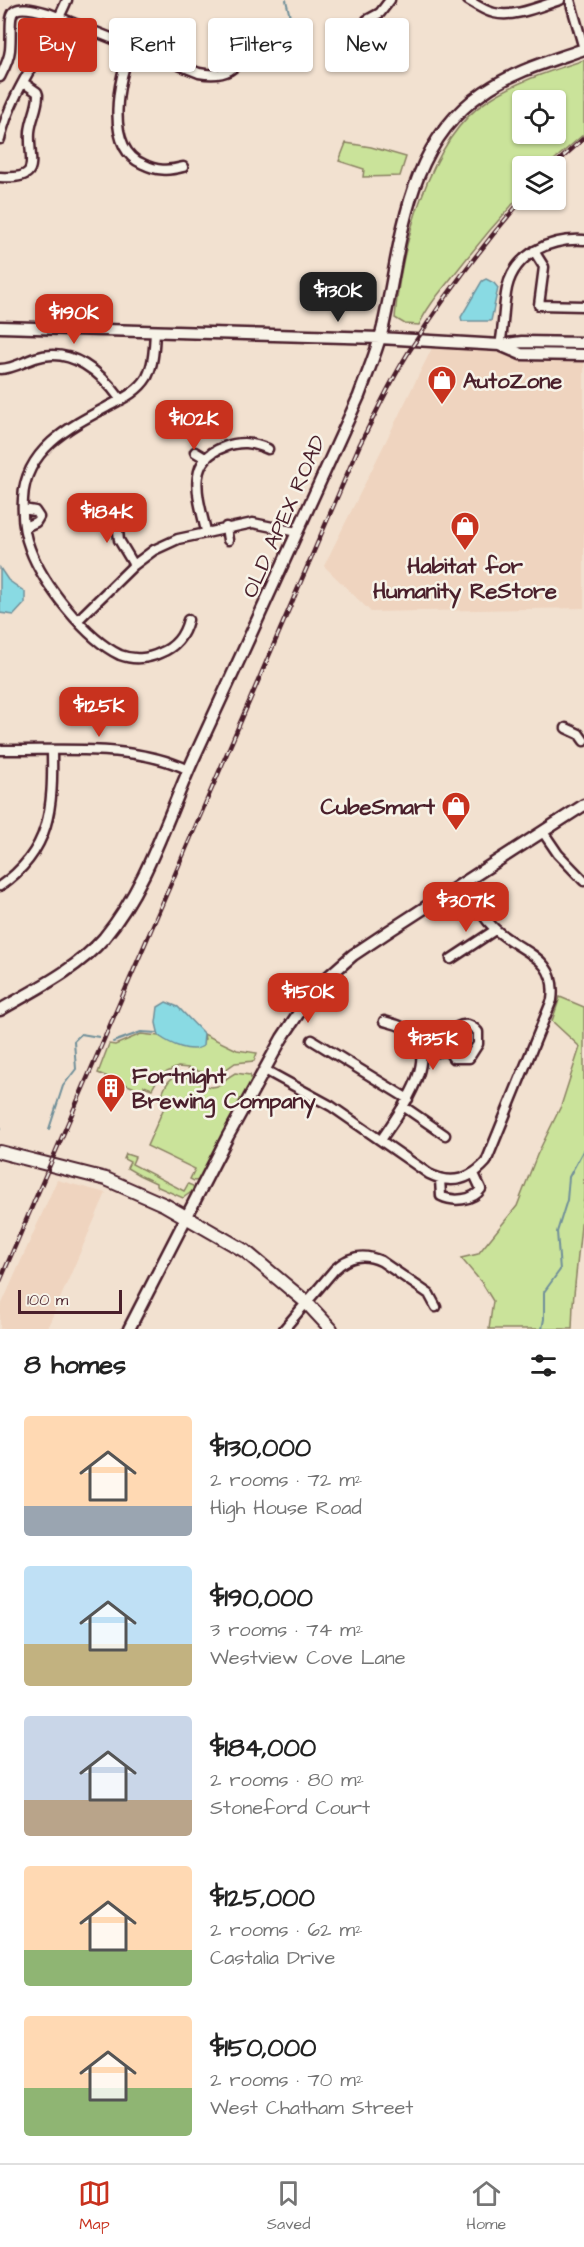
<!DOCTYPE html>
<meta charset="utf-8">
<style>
:root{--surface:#fff;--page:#f6f6f6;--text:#222;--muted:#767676;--line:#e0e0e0;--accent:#c8321e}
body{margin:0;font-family:"Architects Daughter",sans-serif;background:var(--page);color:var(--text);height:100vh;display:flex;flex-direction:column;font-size:22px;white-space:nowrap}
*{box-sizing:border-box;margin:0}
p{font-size:20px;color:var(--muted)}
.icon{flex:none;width:33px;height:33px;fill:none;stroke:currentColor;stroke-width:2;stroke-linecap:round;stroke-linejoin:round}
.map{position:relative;height:1329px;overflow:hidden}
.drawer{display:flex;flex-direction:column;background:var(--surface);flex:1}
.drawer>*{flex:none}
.banner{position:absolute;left:18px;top:18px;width:549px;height:54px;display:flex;gap:12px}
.controls{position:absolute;left:512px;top:90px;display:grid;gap:12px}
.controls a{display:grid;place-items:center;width:54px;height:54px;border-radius:6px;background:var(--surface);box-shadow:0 2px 4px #0004;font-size:30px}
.scale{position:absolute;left:18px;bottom:15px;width:104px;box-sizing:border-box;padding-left:6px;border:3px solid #4a1f2b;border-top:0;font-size:16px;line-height:21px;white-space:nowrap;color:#4a1f2b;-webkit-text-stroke:4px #f7f3e8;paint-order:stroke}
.price{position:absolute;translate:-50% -51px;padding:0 14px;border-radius:12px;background:var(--accent);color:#fff;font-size:20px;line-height:39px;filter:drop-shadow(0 2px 3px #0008)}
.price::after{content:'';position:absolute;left:50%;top:36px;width:18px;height:14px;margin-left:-9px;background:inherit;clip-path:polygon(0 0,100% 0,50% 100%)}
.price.on{background:#222;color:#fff}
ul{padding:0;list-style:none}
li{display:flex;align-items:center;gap:18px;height:150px;padding:0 24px}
li span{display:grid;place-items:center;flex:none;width:168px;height:120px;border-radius:6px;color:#555}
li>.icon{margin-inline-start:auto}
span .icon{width:72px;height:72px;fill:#fffc;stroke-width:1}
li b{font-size:26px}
h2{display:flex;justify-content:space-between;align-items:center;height:72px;padding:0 24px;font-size:26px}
.chip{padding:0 21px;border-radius:6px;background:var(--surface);box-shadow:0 2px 4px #0004;font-size:21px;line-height:54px}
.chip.on{background:var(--accent);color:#fff}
.menu{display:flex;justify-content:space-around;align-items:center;height:84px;border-top:2px solid var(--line);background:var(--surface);font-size:16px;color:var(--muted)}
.menu a{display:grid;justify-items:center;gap:3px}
.menu .on{color:var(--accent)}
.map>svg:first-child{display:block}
.built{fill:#efd4bf}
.green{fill:#cae39a;stroke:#8a8162;stroke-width:1.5;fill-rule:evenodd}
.water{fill:#89dae3;stroke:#708f99;stroke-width:1.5}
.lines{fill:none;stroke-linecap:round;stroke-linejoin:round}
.stream{stroke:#708f99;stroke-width:2}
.street-casing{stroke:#4a1f2b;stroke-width:13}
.secondary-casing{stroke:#4a1f2b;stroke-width:15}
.primary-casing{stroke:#4a1f2b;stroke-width:16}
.street{stroke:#f7f3e8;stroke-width:8}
.secondary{stroke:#f7f3e8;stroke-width:10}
.primary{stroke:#f7f3e8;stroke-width:12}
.rail-casing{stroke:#4a1f2b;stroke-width:4.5}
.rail{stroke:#f7f3e8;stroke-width:2;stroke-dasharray:7;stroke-linecap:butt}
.labels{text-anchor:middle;stroke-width:5;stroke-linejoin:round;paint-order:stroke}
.poi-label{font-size:22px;font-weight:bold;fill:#4a1f2b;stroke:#f7f3e8;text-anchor:start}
.street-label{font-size:22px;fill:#4a1f2b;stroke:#f7f3e8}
</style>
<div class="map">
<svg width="584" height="1329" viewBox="0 0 584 1329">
<rect width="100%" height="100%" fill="#f2e1d0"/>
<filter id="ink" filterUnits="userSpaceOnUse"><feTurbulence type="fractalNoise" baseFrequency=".0167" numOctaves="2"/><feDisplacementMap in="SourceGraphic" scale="12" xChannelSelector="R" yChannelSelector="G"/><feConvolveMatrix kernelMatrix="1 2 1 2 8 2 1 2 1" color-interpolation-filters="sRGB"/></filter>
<g filter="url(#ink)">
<path class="built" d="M435 342 500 345 521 354 584 356V608L371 612 324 566Z
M57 1180 106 1193 47 1329H0V1308Z"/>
<path class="green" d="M584 60V134L547 166H522V194C499 219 477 245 456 272 443 289 428 305 419 325L405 324 395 318C400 252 428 139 487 101 517 81 550 71 584 60ZM522 100H555V134H522Z
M346 143 371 147 406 157 400 176 363 177 364 169 339 161Z
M560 997 584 1007V1197L573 1304 572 1329H489L493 1301 482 1283 461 1258 478 1254 517 1206 537 1155 561 1106 580 1047 552 1021Z
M141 1034 159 1036 186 1048 205 1039 204 1034 237 1050 257 1053 254 1061 235 1063 218 1075 213 1076 189 1068 178 1067 160 1075 152 1089 144 1086 142 1091 98 1073 109 1044 115 1045Z
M235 1073 250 1075 252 1081 200 1180 194 1181 190 1179 195 1169 147 1146 166 1103 160 1100C162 1094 165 1086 169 1081 181 1068 199 1086 211 1087 215 1087 218 1086 221 1085L227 1078Z
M126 1154 135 1157 132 1164 184 1191 188 1184 193 1186 194 1190 183 1198 156 1186V1183L139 1175 127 1168 130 1162 124 1159Z"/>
<path class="water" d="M486 279 494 283 498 288 491 321H462L461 317 482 281Z
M0 568 8 580 25 592V603L14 615 0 613Z
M166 1002 178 1007 204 1034 203 1046C191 1054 170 1044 159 1036L156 1023 158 1007Z"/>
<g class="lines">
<path class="stream" d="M286 0 290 17
M113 1042 141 1032 158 1033
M0 1128H1
M49 1129 63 1086 76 1069 74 1041 81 1034 99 1037
M542 1329 544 1319V1292L560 1270 557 1232 567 1200 569 1177 584 1149"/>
<g class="street-casing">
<path id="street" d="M468 0C476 5 485 11 494 13 515 18 540 6 560 0
M570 0 584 49
M367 20 380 13 390 0
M131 47C119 77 103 147 143 164 157 171 168 171 183 167
M0 77C4 69 9 60 10 50 13 15 1 0 48 13L199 73C226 78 236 69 251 48
M0 139C11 90 48 46 67 0
M0 177C44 180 28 161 30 132 31 119 38 108 38 95L37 92 24 83
M534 251 544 267 539 305 584 306
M155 332C154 347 154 363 147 377 138 392 122 399 107 407 69 427 25 450 23 499 22 515 24 534 30 549 43 584 86 639 120 655 133 660 148 659 160 653 176 647 184 636 188 620
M500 345C504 326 503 307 507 288 515 253 551 238 584 240
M0 369C13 369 23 362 35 358 71 346 102 373 121 400
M195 452 205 458
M23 509 35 511 39 517 36 522 25 527
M116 511 119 540 134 565
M226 527 228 540
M206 531C199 500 184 461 224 447 240 441 253 442 268 449
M78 620 134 565 154 550 178 539 253 523 297 532
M566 728 579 734 584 741
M0 750C62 751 132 743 189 770
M543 832 558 854 584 881
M0 886C51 851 53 807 52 751
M451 959 495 930
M312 1040 408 1099
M422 1055 448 1050 453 1058H469L478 1044V1032C472 1025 465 1023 457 1027L448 1040V1050
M265 1070 331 1106 429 1174C451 1185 470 1180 486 1162L552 1000C558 956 521 953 495 929 481 916 473 898 463 882
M403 1106 445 1135
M381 1140C398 1114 449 1050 402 1027 397 1024 390 1023 384 1021
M440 1179 441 1196C453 1202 473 1201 481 1189L474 1174
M284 1329 335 1269C349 1256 363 1253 381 1261L429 1294 436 1307"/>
</g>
<g class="secondary-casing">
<path id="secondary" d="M0 327 380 338 500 345 522 342 584 343
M500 345 521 354 584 355
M0 1010C36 989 76 970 104 938 147 886 166 820 193 760 249 639 304 518 359 396 367 374 377 351 383 327 402 243 404 146 484 92 514 71 550 61 584 49
M129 1329 228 1136 282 1038 302 1008 328 977 353 955 392 929 584 805"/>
</g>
<g class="primary-casing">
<path id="primary" d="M0 1152 106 1179 165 1205 245 1251 306 1302 331 1329"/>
</g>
<use href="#street" class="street"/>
<use href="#secondary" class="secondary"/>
<use href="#primary" class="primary"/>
<g class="rail-casing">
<path id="rail" d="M553 166 584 138
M0 1281 360 444C376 413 391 380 410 350 444 297 481 247 522 200"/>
</g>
<use href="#rail" class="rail"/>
</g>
</g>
<defs>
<g id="shop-pin" transform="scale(1.5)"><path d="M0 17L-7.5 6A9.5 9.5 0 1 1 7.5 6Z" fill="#c8321e" stroke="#f7f3e8"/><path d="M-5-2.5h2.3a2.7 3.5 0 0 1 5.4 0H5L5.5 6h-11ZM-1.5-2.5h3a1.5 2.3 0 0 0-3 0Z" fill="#fff"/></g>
<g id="building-pin" transform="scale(1.5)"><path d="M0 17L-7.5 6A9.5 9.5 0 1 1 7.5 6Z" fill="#c8321e" stroke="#f7f3e8"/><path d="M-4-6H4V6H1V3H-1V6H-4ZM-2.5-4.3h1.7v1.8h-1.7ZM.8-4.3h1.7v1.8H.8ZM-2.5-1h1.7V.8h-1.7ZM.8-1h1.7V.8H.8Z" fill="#fff"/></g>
</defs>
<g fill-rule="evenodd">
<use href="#shop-pin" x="442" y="380"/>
<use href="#shop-pin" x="465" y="526"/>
<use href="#shop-pin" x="456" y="806"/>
<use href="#building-pin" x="111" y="1088"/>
</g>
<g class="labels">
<g class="poi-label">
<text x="463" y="388">AutoZone</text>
<text x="465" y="573" text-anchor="middle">Habitat for<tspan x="465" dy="25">Humanity ReStore</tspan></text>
<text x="435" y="814" text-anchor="end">CubeSmart</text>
<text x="132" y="1083">Fortnight<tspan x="132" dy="25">Brewing Company</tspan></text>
</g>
<g class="street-label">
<text transform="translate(283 516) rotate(-66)" y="8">OLD APEX ROAD</text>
</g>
</g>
</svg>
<div class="controls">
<a><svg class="icon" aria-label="locate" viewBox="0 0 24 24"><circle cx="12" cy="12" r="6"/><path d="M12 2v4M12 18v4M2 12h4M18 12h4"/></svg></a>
<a><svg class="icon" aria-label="layers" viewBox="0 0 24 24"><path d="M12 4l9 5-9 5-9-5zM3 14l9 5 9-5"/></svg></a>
</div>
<div class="scale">100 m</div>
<b class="price on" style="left:338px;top:323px">$130K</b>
<b class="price" style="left:74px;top:345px">$190K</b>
<b class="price" style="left:194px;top:451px">$102K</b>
<b class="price" style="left:107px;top:544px">$184K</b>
<b class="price" style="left:99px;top:738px">$125K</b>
<b class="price" style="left:466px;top:933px">$307K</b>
<b class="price" style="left:308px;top:1024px">$150K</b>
<b class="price" style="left:433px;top:1071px">$135K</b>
<div class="banner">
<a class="chip on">Buy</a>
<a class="chip">Rent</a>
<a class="chip">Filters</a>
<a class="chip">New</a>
</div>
</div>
<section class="drawer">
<h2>8 homes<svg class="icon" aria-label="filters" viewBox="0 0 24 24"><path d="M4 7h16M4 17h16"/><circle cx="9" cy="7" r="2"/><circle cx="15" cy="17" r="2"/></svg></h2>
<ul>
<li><span style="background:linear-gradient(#ffd9b3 75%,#9aa5b1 0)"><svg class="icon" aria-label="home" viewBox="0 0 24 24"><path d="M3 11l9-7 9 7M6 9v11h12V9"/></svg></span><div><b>$130,000</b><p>2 rooms · 72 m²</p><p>High House Road</p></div></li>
<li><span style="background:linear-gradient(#bfe0f5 65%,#c2b280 0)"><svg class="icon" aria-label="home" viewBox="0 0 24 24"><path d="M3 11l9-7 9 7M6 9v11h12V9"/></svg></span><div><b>$190,000</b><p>3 rooms · 74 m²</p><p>Westview Cove Lane</p></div></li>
<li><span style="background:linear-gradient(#c9d6e8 70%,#b9a48a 0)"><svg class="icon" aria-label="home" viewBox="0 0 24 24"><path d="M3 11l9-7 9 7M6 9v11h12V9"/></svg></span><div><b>$184,000</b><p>2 rooms · 80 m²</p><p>Stoneford Court</p></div></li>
<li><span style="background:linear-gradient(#ffd9b3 70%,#8fb573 0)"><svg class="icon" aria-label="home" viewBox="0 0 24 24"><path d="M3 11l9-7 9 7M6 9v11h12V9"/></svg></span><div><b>$125,000</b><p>2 rooms · 62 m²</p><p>Castalia Drive</p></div></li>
<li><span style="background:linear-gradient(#ffd9b3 60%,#8fb573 0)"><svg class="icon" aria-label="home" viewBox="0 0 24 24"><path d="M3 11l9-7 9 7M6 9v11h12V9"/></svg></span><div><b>$150,000</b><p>2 rooms · 70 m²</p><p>West Chatham Street</p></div></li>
</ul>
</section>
<nav class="menu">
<a class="on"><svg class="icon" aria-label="map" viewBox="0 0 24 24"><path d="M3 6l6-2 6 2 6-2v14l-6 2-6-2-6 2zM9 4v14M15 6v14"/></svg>Map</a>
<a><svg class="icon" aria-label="saved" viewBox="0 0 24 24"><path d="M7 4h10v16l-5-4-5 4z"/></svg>Saved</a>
<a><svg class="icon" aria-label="home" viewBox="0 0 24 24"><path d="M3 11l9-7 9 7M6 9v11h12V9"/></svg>Home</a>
</nav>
